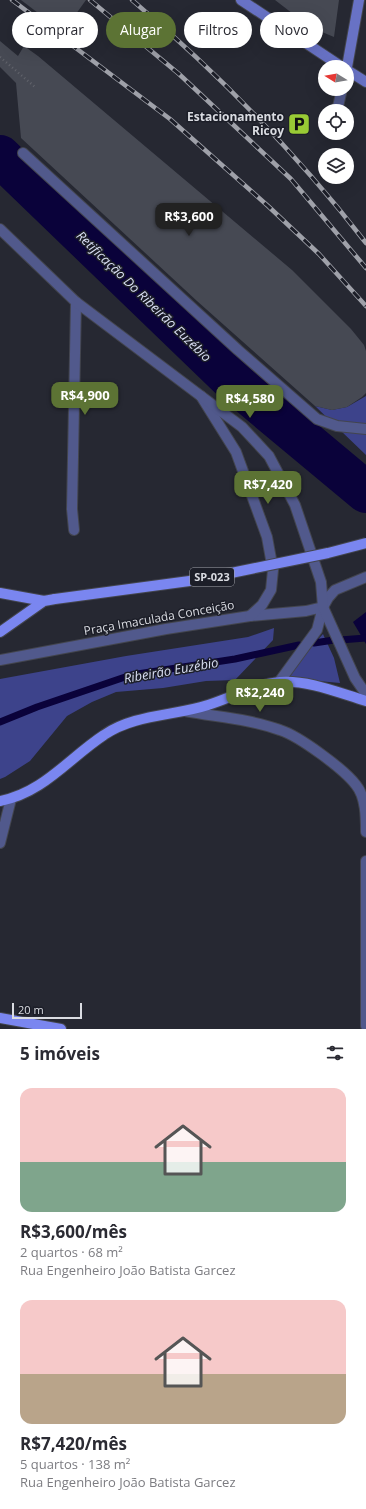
<!DOCTYPE html>
<html lang="pt">
<meta charset="utf-8">
<style>
:root{--surface:#fff;--page:#f7f7f7;--text:#2b2b33;--muted:#7c7c81;--accent:#5c7334}
body{margin:0;font-family:"Open Sans",sans-serif;background:var(--page);color:var(--text);height:100vh;display:flex;flex-direction:column;font-size:15px;white-space:nowrap}
*{box-sizing:border-box;margin:0}
p{font-size:13px;color:var(--muted)}
.icon{flex:none;width:22px;height:22px;fill:none;stroke:currentColor;stroke-width:2;stroke-linecap:round;stroke-linejoin:round}
.map{position:relative;height:1029px;overflow:hidden}
.details{display:flex;flex-direction:column;background:var(--surface);flex:1}
.details>*{flex:none}
.hud{position:absolute;left:12px;top:12px;width:342px;height:36px;display:flex;gap:8px}
.needle{width:26px;rotate:281deg}
.controls{position:absolute;left:318px;top:60px;display:grid;gap:8px}
.controls a{display:grid;place-items:center;width:36px;height:36px;border-radius:50%;background:var(--surface);box-shadow:0 4px 16px #0002;font-size:20px}
.scale{position:absolute;left:12px;bottom:10px;width:70px;box-sizing:border-box;padding-left:4px;border:2px solid #dadce2;border-top:0;font-size:11px;line-height:14px;white-space:nowrap;color:#dadce2;-webkit-text-stroke:3px #1c1e28;paint-order:stroke}
.price{position:absolute;translate:-50% -34px;padding:0 9px;border-radius:8px;background:var(--accent);color:#fff;font-size:13px;line-height:26px;filter:drop-shadow(0 1px 2px #0008)}
.price::after{content:'';position:absolute;left:50%;top:24px;width:12px;height:9px;margin-left:-6px;background:inherit;clip-path:polygon(0 0,100% 0,50% 100%)}
.price.on{background:#222;color:#fff}
ul{padding:0;list-style:none}
li{display:grid;align-content:center;gap:8px;height:212px;padding:0 20px}
li span{display:grid;place-items:center;height:124px;border-radius:12px;color:#555}
li>.icon{margin-inline-start:auto}
span .icon{width:72px;height:72px;fill:#fffc;stroke-width:1}
li b{font-size:17px}
h2{display:flex;justify-content:space-between;align-items:center;height:48px;padding:0 20px;font-size:17px}
.tag{padding:0 14px;border-radius:18px;background:var(--surface);box-shadow:0 4px 16px #0002;font-size:14px;line-height:36px}
.tag.on{background:var(--accent);color:#fff}
.map>svg:first-child{display:block}
.green{fill:#3d438b}
.water{fill:#0a023a}
.lines{fill:none;stroke-linecap:round;stroke-linejoin:round}
.stream{stroke:#0a023a;stroke-width:7}
.river{stroke:#0a023a;stroke-width:42}
.building{fill:#464953}
.service-casing{stroke:#43454e;stroke-width:12}
.minor-casing{stroke:#43454e;stroke-width:12}
.tertiary-casing{stroke:#43454e;stroke-width:12}
.secondary-casing{stroke:#43454e;stroke-width:12}
.primary-casing{stroke:#43454e;stroke-width:12}
.path{stroke:#62646c;stroke-width:2.5;stroke-dasharray:1 3;stroke-linecap:butt}
.service{stroke:#51598c;stroke-width:10}
.minor{stroke:#51598c;stroke-width:10}
.tertiary{stroke:#51598c;stroke-width:10}
.secondary{stroke:#6872c5;stroke-width:10}
.primary{stroke:#7a86f0;stroke-width:10}
.rail-casing{stroke:#9fa1a9;stroke-width:4.5}
.rail{stroke:#1c1e28;stroke-width:3;stroke-dasharray:9;stroke-linecap:butt}
.primary-bridge-casing{stroke:#43454e;stroke-width:12;stroke-linecap:butt}
.primary-bridge{stroke:#7a86f0;stroke-width:10}
.labels{text-anchor:middle;stroke-width:3;stroke-linejoin:round;paint-order:stroke}
.shield{fill:#1c1e28;stroke:#a1a3aa;stroke-width:1}
.shield-label{font-size:11px;font-weight:bold;fill:#dadce2}
.poi-label{font-size:12px;font-weight:bold;fill:#dadce2;stroke:#1c1e28;text-anchor:end}
.street-label{font-size:12px;fill:#dadce2;stroke:#1c1e28}
.water-label{font-size:13px;font-style:italic;fill:#dadff5;stroke:#1c1e28}
</style>
<div class="map">
<svg width="366" height="1029" viewBox="0 0 366 1029">
<rect width="100%" height="100%" fill="#262832"/>
<path class="green" d="M366 396V455L315 406 332 410 347 407Z
M274 628 273 640 235 680 206 681 163 688 116 692 92 702 67 716 30 761 5 777 0 779V679L126 656 248 637Z
M323 634 334 658 340 683 286 678 298 661Z"/>
<path class="water" d="M366 612V644L353 622Z"/>
<g class="lines">
<path class="stream" d="M340 640 366 638
M314 643 334 640
M0 722 37 707 131 675 235 659 299 645"/>
<path class="river" d="M0 156 233 381 366 492"/>
</g>
<path class="building" d="M21 0H86L63 32Z
M275 0H339L334 37 310 27Z
M0 41 18 56 24 46 38 56 292 270 351 329 364 345 366 351V393L362 397 347 407 332 410 315 406 197 301 21 138 16 83 0 67Z"/>
<g class="lines">
<g class="service-casing">
<path id="service" d="M337 111 342 89
M23 153 238 350 317 419 337 426 366 429
M0 660 166 629 250 616 306 611 323 607
M279 682 317 630 323 607 328 598 335 590 366 577
M0 843 11 799"/>
</g>
<g class="minor-casing">
<path id="minor" d="M201 396 236 452 267 537 273 570 271 590 262 605 250 616
M74 530 72 509 76 302
M185 711C217 717 250 719 280 730 299 736 344 769 356 785 366 797 366 818 366 832
M366 861V1026"/>
</g>
<g class="tertiary-casing">
<path id="tertiary" d="M0 229 76 302 242 427 269 456 295 505 321 582 323 607 355 678 366 694"/>
</g>
<g class="secondary-casing">
<path id="secondary" d="M241 0 342 67
M347 67 359 0
M347 70 366 82"/>
</g>
<g class="primary-casing">
<path id="primary" d="M0 593 44 601 55 599
M0 632 44 601
M0 801C43 793 69 758 104 735 134 714 175 716 208 705 231 698 256 684 280 682 309 680 339 693 366 701
M0 1018 61 1029"/>
</g>
<path class="path" d="M0 57 35 87"/>
<use href="#service" class="service"/>
<use href="#minor" class="minor"/>
<use href="#tertiary" class="tertiary"/>
<use href="#secondary" class="secondary"/>
<use href="#primary" class="primary"/>
<g class="rail-casing">
<path id="rail" d="M12 0 170 119 268 206 319 254 366 306
M90 0 179 74 291 179 366 268
M132 0C218 73 297 154 366 243"/>
</g>
<use href="#rail" class="rail"/>
<g class="primary-bridge-casing">
<path id="primary-bridge" d="M55 599 197 580 328 553 366 543"/>
</g>
<use href="#primary-bridge" class="primary-bridge"/>
</g>
<defs>
<g id="parking-square" transform="scale(1.15)"><rect x="-9" y="-9" width="18" height="18" rx="4" fill="#99cb35" stroke="#1c1e28"/><path d="M-3.5-5.5H1a3.5 3.5 0 0 1 0 7H-1V5.5H-3.5ZM-1-3.4V-.6H.8a1.4 1.4 0 0 0 0-2.8Z" fill="#111"/></g>
</defs>
<g fill-rule="evenodd">
<use href="#parking-square" x="299" y="124"/>
</g>
<g class="labels">
<rect class="shield" x="190" y="568" width="44" height="18" rx="3"/>
<g class="shield-label">
<text x="212" y="581">SP-023</text>
</g>
<g class="poi-label">
<text x="284" y="121">Estacionamento<tspan x="284" dy="14">Ricoy</tspan></text>
</g>
<g class="street-label">
<text transform="translate(159 618) rotate(-10)" y="4">Praça Imaculada Conceição</text>
</g>
<g class="water-label">
<text transform="translate(144 296) rotate(44)" y="5">Retificação Do Ribeirão Euzébio</text>
<text transform="translate(171 670) rotate(-10)" y="5">Ribeirão Euzébio</text>
</g>
</g>
</svg>
<div class="controls">
<a><svg class="needle" viewBox="-14 -14 28 28"><path d="M0-13l5 13h-10z" fill="#e53935"/><path d="M0 13l5-13h-10z" fill="#7c7c81"/></svg></a>
<a><svg class="icon" aria-label="locate" viewBox="0 0 24 24"><circle cx="12" cy="12" r="6"/><path d="M12 2v4M12 18v4M2 12h4M18 12h4"/></svg></a>
<a><svg class="icon" aria-label="layers" viewBox="0 0 24 24"><path d="M12 4l9 5-9 5-9-5zM3 14l9 5 9-5"/></svg></a>
</div>
<div class="scale">20 m</div>
<b class="price on" style="left:189px;top:237px">R$3,600</b>
<b class="price" style="left:85px;top:416px">R$4,900</b>
<b class="price" style="left:250px;top:419px">R$4,580</b>
<b class="price" style="left:268px;top:505px">R$7,420</b>
<b class="price" style="left:260px;top:713px">R$2,240</b>
<div class="hud">
<a class="tag">Comprar</a>
<a class="tag on">Alugar</a>
<a class="tag">Filtros</a>
<a class="tag">Novo</a>
</div>
</div>
<section class="details">
<h2>5 imóveis<svg class="icon" aria-label="filters" viewBox="0 0 24 24"><path d="M4 7h16M4 17h16"/><circle cx="9" cy="7" r="2"/><circle cx="15" cy="17" r="2"/></svg></h2>
<ul>
<li><span style="background:linear-gradient(#f6c9c9 60%,#7fa58c 0)"><svg class="icon" aria-label="home" viewBox="0 0 24 24"><path d="M3 11l9-7 9 7M6 9v11h12V9"/></svg></span><div><b>R$3,600/mês</b><p>2 quartos · 68 m²</p><p>Rua Engenheiro João Batista Garcez</p></div></li>
<li><span style="background:linear-gradient(#f6c9c9 60%,#b9a48a 0)"><svg class="icon" aria-label="home" viewBox="0 0 24 24"><path d="M3 11l9-7 9 7M6 9v11h12V9"/></svg></span><div><b>R$7,420/mês</b><p>5 quartos · 138 m²</p><p>Rua Engenheiro João Batista Garcez</p></div></li>
</ul>
</section>
